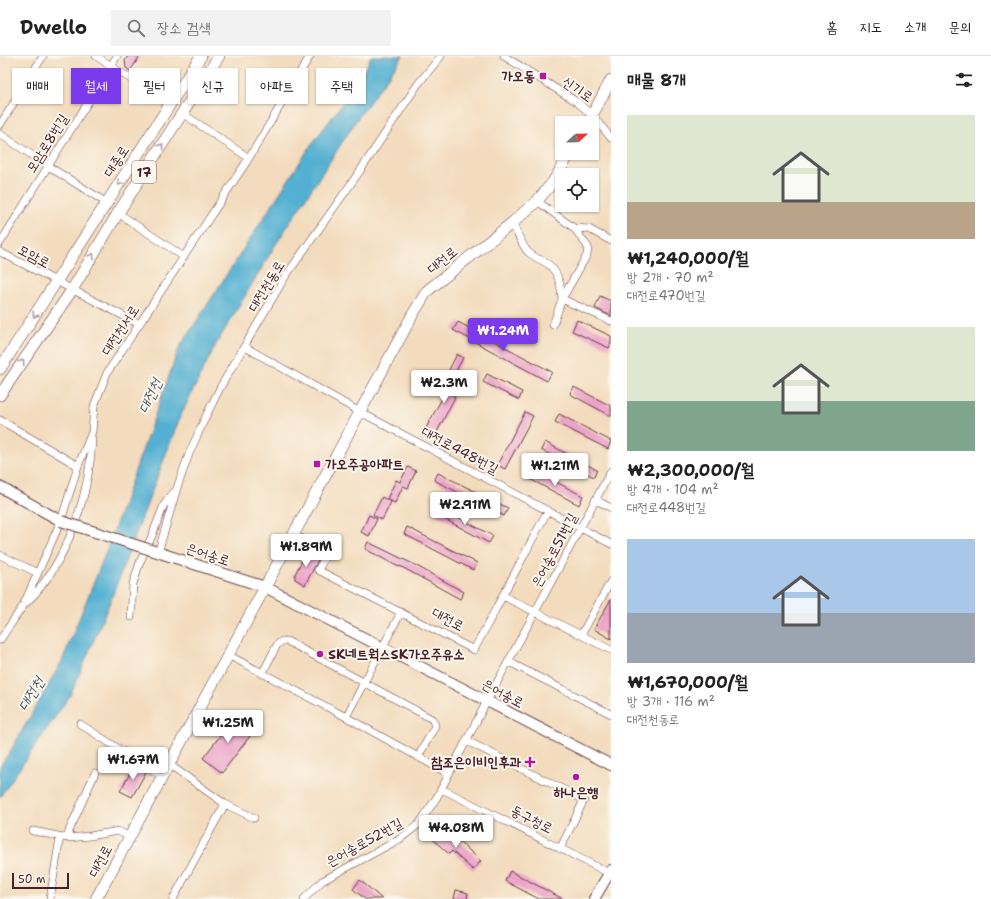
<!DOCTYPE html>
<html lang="ko">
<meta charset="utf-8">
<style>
:root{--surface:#fff;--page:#f2f2f2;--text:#222;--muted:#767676;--line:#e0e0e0;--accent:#7c3aed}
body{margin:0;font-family:"Shantell Sans","Poor Story",sans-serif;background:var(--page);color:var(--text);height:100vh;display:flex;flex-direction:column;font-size:15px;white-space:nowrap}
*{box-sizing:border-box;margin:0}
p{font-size:13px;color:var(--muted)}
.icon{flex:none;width:22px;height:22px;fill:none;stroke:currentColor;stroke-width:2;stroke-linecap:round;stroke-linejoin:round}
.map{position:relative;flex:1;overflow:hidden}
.details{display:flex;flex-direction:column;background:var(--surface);width:380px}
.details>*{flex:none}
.guide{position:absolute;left:12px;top:12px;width:380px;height:36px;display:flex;gap:8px}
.needle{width:26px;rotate:68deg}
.fabs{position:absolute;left:555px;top:60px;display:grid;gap:8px}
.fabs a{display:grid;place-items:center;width:44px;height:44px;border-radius:0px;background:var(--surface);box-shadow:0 1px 3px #0004;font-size:20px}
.scale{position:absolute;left:12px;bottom:10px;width:57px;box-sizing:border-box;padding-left:4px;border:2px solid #4a1f2b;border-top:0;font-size:11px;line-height:14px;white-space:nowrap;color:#4a1f2b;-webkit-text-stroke:3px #fbf7ec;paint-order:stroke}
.price{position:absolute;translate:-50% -34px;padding:0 9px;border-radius:4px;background:#fff;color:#222;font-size:13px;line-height:26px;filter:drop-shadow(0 1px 2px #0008)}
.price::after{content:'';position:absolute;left:50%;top:24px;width:12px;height:9px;margin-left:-6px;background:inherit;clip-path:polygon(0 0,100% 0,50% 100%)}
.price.current{background:var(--accent);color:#fff}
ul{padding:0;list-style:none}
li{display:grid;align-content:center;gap:8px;height:212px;padding:0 16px}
li span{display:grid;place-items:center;height:124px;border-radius:0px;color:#555}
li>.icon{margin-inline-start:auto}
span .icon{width:72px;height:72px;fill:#fffc;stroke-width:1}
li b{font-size:17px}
h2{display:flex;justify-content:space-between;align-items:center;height:48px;padding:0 16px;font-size:17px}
.pill{padding:0 14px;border-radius:0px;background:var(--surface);box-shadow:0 1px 3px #0004;font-size:14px;line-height:36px}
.pill.current{background:var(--accent);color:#fff}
header{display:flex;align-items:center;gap:24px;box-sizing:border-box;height:56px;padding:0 20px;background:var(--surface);border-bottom:1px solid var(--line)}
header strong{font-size:19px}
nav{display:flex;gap:22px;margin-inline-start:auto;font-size:14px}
.search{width:280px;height:36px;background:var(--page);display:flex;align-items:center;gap:10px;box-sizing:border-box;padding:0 14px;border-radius:0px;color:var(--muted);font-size:15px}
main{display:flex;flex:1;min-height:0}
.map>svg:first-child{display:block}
.water{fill:#53b0d2;stroke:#4e687e}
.building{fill:#eca3c9}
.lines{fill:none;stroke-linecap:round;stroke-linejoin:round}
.street-casing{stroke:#633b41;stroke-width:8}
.secondary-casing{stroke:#633b41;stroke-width:12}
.primary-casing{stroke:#633b41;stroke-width:12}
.street{stroke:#fff;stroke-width:7}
.secondary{stroke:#fff;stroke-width:10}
.primary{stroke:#fff;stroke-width:11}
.secondary-bridge-casing{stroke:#633b41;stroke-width:12;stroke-linecap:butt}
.secondary-bridge{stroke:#fff;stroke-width:10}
.oneway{stroke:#ae9aa0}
.poi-dot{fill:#b5179e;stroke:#fbf7ec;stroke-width:1.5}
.labels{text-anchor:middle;stroke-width:4;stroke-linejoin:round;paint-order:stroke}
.shield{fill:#fbf7ec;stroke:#7f6065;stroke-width:1}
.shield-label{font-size:13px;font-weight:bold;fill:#4a1f2b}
.poi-label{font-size:14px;font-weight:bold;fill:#4a1f2b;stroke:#fbf7ec;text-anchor:end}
.street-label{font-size:14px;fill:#4a1f2b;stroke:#fbf7ec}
.water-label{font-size:15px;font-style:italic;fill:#4e596e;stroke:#fbf7ec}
</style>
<header>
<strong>Dwello</strong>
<div class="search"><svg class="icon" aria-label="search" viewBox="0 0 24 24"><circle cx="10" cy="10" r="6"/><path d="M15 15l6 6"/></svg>장소 검색</div>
<nav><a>홈</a><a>지도</a><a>소개</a><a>문의</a></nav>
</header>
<main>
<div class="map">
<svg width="611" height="843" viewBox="0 0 611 843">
<rect width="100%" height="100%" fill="#fbf7ec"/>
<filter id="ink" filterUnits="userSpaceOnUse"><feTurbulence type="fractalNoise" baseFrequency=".025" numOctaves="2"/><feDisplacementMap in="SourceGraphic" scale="8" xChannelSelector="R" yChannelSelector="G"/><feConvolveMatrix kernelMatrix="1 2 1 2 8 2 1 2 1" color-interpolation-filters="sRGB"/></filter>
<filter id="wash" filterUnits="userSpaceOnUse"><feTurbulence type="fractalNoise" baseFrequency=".012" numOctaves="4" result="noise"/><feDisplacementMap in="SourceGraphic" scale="16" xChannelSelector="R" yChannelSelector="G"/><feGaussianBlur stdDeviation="0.9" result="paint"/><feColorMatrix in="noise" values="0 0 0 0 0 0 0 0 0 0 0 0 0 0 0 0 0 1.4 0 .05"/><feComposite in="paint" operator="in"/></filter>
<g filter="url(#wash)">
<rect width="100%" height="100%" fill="#f3dbbd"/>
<path class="water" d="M371 0H403L358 62 276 188 215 290 180 361 110 546 71 638 0 741V710L11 694 62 605 106 496 179 292 311 89 359 26Z"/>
<g id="blocks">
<path class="building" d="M128 0H140L130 15 126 12 125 5Z
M600 240 611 245V260L595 252Z
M577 264 611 280V287L609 292 572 275Z
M458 266 552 316 547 325 453 274Z
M457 298 463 302 455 317 449 314Z
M451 316 460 321 451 338 455 341 436 378 426 372 446 335 442 333Z
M487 318 522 336 519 344 483 326Z
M574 331 611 350V360L570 338Z
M525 356 533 360 505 413 497 409Z
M559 358 611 385 608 393 555 366Z
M545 386 597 414 594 421 541 394Z
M408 411 416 415 408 432 403 430 395 447 387 443 396 424 400 426Z
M531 413 583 440 579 449 526 421Z
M438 417 508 452 504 460 434 424Z
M382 441 391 446 382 464 373 459Z
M441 452 493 480 489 487 437 459Z
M369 459 377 463 369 480 361 476Z
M407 471 477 507 473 514 404 478Z
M368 486 413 508 464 536 460 543 400 510 399 511 365 493Z
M307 495 319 502 305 529 295 523V518Z
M611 543V583L594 573Z
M237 658 249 668 244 675 250 680 222 717 203 702Z
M135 709 146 716 132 741 120 735Z
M436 772 455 789 459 785 481 805 473 814 452 795 449 798 429 780Z
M510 815 563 843H539L505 825Z
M360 824 382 843H365L353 833Z
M456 834 468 837 467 843H454Z"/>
</g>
</g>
<g filter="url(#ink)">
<use href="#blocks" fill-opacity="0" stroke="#633b41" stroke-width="1"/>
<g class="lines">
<g class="street-casing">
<path id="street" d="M96 0 170 49
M504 0 577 46 592 59 611 82
M182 57 249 102
M0 69 43 0
M0 78 48 110 107 147
M537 145 574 172 589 173 611 185
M118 157 184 201
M512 167C517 176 521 187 527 195 532 200 537 202 543 205 558 212 561 229 562 243L611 265
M0 187 117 0
M0 196 139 268
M553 269 562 243 587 199 588 191 574 172
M245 291 360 356 611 488
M0 364 78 410
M596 444 611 452
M293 478 327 497 318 514 474 594 548 454
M158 497 177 432 189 398 205 362 221 330 285 221 360 115 418 28 441 0
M0 499 38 517
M503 540 611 594
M26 547C67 508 90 438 92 383
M131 561 133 528 140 506 151 482 164 449 174 436
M581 579 611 525
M0 584 23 550 61 465 78 410 92 376 94 350 107 317 249 102 310 0
M228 599 346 661 449 718
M509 606 611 658
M262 618 277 589 282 585H287L432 663 435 669 434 672 418 701
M346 661 401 556
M80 668 163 721
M467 685 584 744 560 793
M170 709 225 748 254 762
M442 733 609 817
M33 775 68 782 90 780 118 775 130 781
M68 782 69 775 95 717
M50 843 60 781
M173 843 225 748
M304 843 322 825 400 783 419 768 437 741 487 645 611 415"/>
</g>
<g class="secondary-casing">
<path id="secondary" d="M0 431 61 465
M154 495 265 531 487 645 611 709
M594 843 611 814"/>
</g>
<g class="primary-casing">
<path id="primary" d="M588 67 611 24
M0 313 201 0
M0 339 72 234 118 157 219 0
M96 843 413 258 427 235 512 167 537 145 553 126 570 97"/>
</g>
<use href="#street" class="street"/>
<use href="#secondary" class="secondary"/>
<use href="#primary" class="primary"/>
<g class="secondary-bridge-casing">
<path id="secondary-bridge" d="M61 465 154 495"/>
</g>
<use href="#secondary-bridge" class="secondary-bridge"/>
</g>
<defs><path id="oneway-chevron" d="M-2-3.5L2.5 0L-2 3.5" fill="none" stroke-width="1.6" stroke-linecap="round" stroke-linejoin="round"/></defs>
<g class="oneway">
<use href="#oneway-chevron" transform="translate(161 90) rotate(-57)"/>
<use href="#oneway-chevron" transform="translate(120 127) rotate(123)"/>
<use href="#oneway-chevron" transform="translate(92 200) rotate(-59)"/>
<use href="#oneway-chevron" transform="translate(35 259) rotate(123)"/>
<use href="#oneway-chevron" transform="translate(22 306) rotate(-56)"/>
</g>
</g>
<g class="poi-dot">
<rect x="539" y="16" width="8" height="8" rx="2"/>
<rect x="313" y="404" width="8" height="8" rx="2"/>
<circle cx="320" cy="598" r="4"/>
<path d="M528 700h4v4h4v4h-4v4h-4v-4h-4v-4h4z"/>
<circle cx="576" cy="721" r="4"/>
</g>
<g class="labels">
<rect class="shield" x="132" y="105" width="24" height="22" rx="3"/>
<g class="shield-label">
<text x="144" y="121">17</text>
</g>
<g class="poi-label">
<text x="535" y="25">가오동</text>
<text x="325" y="413" text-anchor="start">가오주공아파트</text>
<text x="328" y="603" text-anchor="start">SK네트웍스SK가오주유소</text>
<text x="521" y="711">참조은이비인후과</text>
<text x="576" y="741" text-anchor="middle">하나은행</text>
</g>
<g class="street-label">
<text transform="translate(578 33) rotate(35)" y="5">신기로</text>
<text transform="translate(47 87) rotate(-58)" y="5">모암로8번길</text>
<text transform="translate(116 105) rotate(-57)" y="5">대종로</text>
<text transform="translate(34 200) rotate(28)" y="5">모암로</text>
<text transform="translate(442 204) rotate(-39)" y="5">대전로</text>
<text transform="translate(266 230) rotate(-59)" y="5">대전천동로</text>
<text transform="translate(120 274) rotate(-57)" y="5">대전천서로</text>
<text transform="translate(460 394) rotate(28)" y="5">대전로448번길</text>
<text transform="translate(554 494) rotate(-62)" y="5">은어송로51번길</text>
<text transform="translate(208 498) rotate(18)" y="5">은어송로</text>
<text transform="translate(448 563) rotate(28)" y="5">대전로</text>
<text transform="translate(503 637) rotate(28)" y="5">은어송로</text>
<text transform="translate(532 763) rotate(27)" y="5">동구청로</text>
<text transform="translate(364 786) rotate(-29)" y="5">은어송로52번길</text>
<text transform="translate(100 805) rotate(-62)" y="5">대전로</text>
</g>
<g class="water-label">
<text transform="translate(150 340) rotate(-65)" y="5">대전천</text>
<text transform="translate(31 638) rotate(-59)" y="5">대전천</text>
</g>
</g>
</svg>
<div class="fabs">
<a><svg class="needle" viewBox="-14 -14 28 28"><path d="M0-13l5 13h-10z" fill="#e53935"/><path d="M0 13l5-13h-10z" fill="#767676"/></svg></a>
<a><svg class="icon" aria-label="locate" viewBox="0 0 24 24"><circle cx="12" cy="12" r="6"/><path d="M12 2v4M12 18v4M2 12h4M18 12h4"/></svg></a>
</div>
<div class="scale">50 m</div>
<b class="price current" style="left:503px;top:296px">₩1.24M</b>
<b class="price" style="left:444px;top:348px">₩2.3M</b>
<b class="price" style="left:555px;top:431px">₩1.21M</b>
<b class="price" style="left:465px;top:470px">₩2.91M</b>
<b class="price" style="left:306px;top:512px">₩1.89M</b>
<b class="price" style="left:228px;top:688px">₩1.25M</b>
<b class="price" style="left:133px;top:725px">₩1.67M</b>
<b class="price" style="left:456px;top:793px">₩4.08M</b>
<div class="guide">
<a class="pill">매매</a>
<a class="pill current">월세</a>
<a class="pill">필터</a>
<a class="pill">신규</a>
<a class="pill">아파트</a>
<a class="pill">주택</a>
</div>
</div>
<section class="details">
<h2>매물 8개<svg class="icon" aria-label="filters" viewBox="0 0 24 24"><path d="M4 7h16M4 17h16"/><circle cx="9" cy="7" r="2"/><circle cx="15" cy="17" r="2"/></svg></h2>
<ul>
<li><span style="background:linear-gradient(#dfe7d0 70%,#b9a48a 0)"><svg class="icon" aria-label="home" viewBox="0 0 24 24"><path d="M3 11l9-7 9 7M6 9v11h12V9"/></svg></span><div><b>₩1,240,000/월</b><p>방 2개 · 70 m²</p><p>대전로470번길</p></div></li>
<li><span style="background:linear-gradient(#dfe7d0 60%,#7fa58c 0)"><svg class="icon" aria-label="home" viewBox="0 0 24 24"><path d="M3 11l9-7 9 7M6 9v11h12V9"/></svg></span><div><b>₩2,300,000/월</b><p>방 4개 · 104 m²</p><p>대전로448번길</p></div></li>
<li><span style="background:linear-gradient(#a9c7e8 60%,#9aa5b1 0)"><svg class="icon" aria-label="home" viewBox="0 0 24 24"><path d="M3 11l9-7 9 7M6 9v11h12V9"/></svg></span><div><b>₩1,670,000/월</b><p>방 3개 · 116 m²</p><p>대전천동로</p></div></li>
</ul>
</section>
</main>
